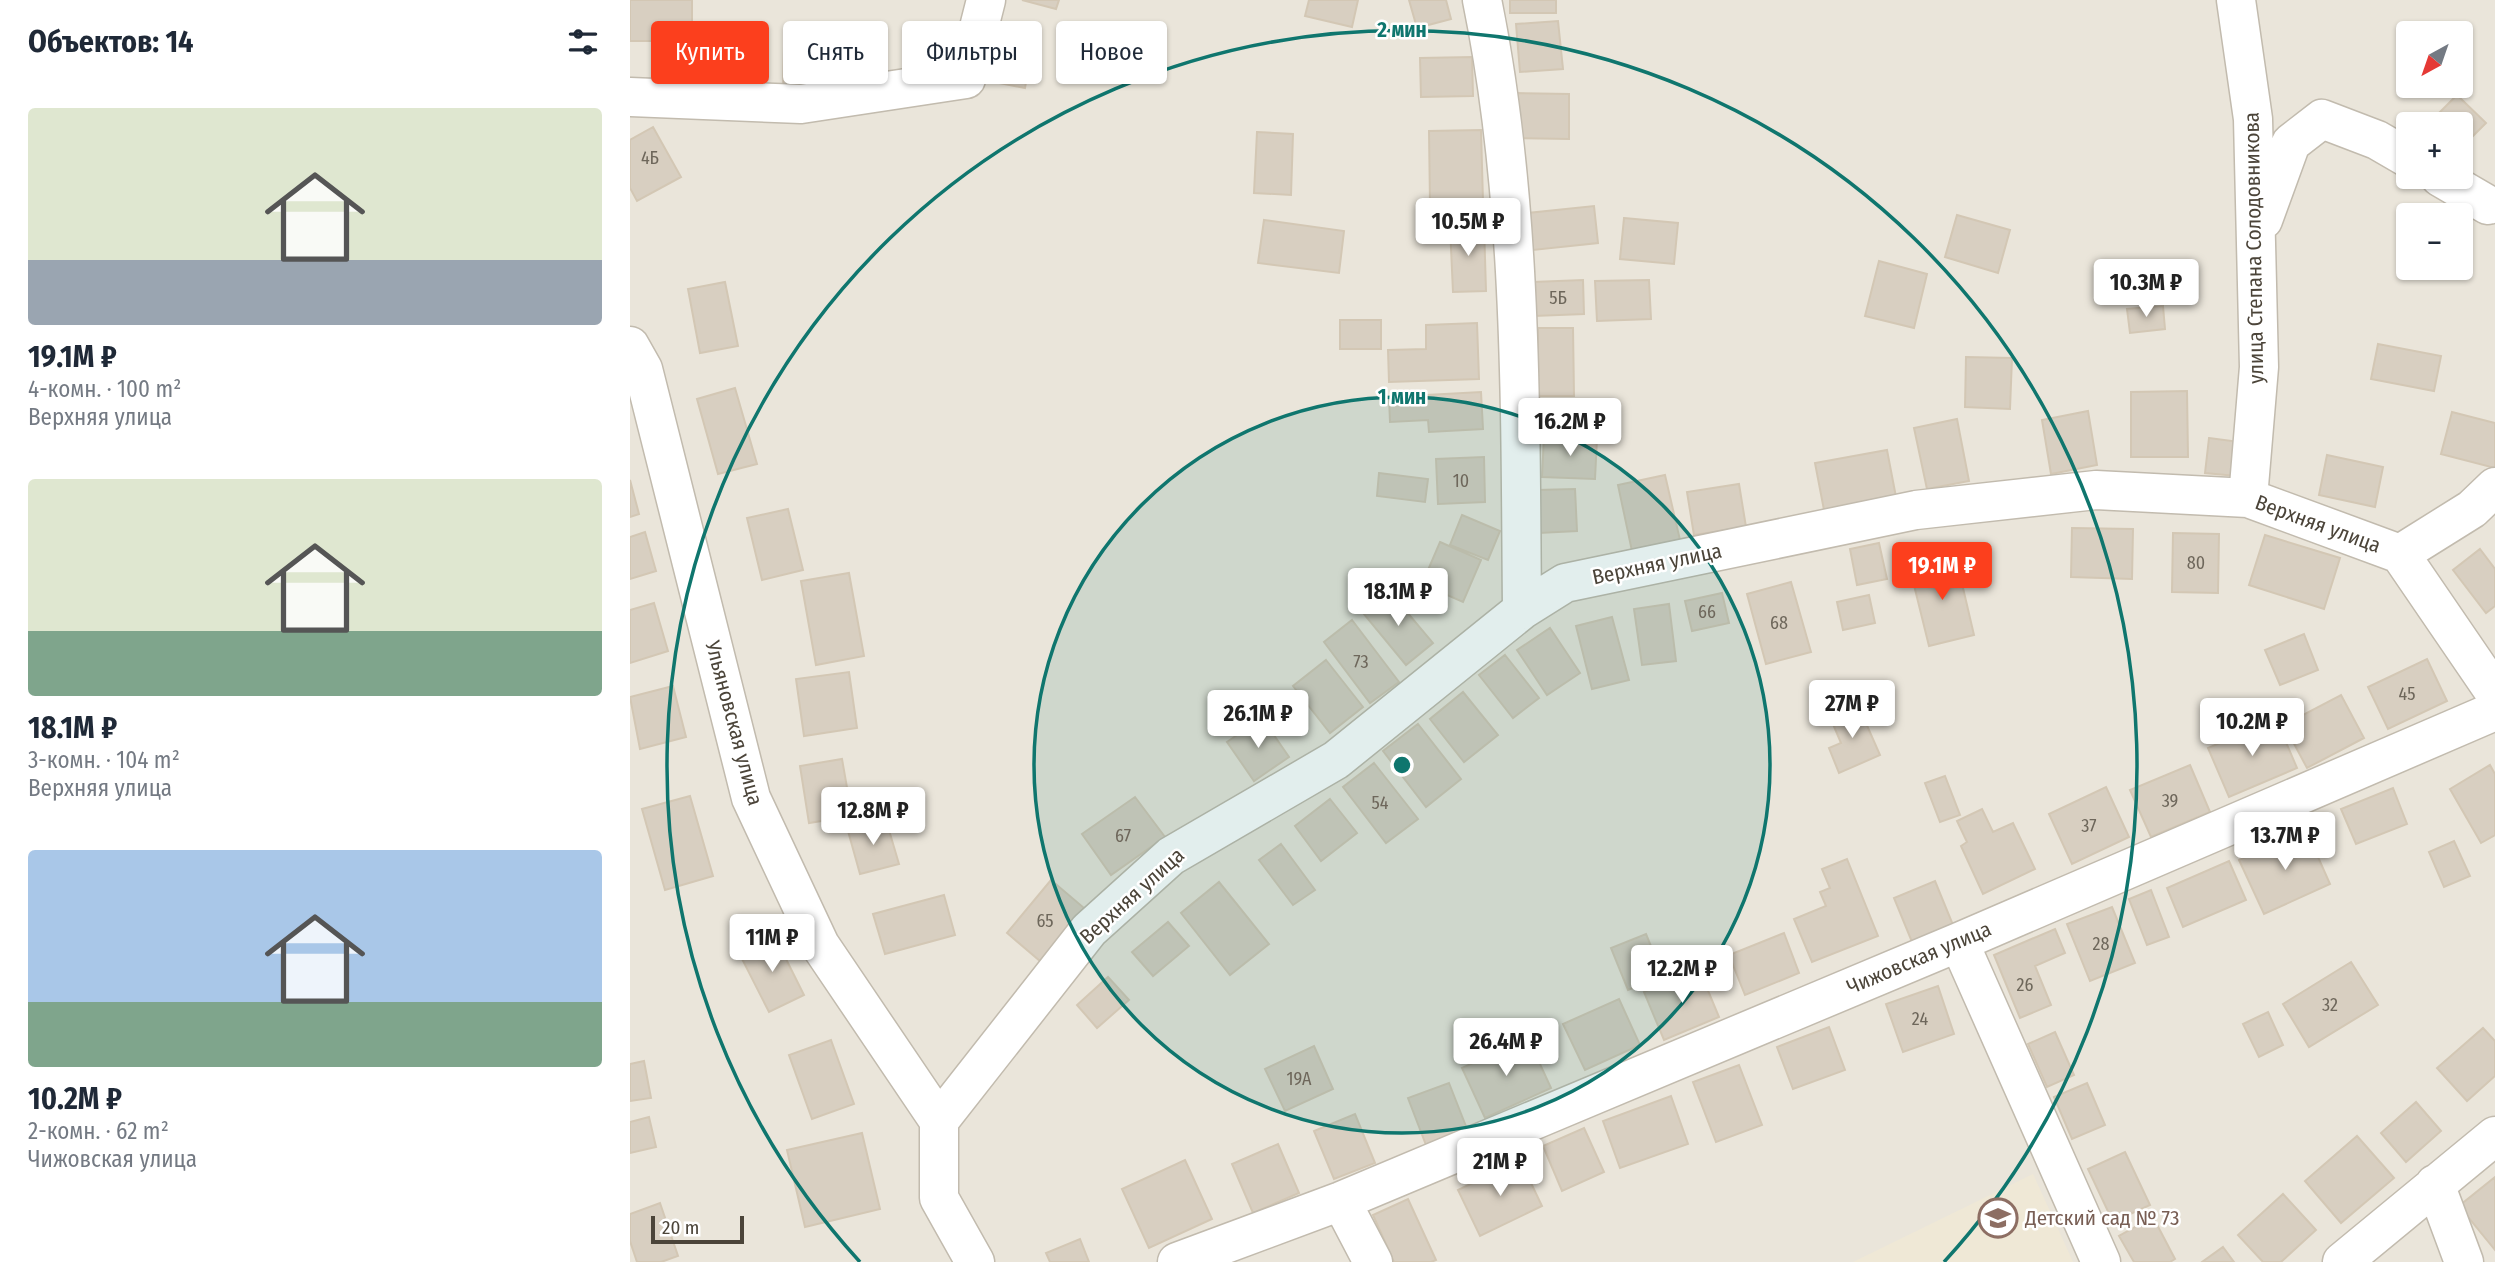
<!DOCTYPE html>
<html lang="ru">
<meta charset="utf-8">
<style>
:root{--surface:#fff;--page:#f2f2f3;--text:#1f2937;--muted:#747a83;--accent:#fc3f1d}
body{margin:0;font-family:"Fira Sans Condensed",sans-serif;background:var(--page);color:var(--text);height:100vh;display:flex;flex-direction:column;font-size:26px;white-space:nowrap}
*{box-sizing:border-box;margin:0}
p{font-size:23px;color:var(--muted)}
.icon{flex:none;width:38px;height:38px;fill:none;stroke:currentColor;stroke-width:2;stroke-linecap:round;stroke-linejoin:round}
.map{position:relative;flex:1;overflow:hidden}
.sheet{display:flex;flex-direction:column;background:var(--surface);width:630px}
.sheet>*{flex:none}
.hud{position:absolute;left:21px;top:21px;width:665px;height:63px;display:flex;gap:14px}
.needle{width:46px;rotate:220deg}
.fabs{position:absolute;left:1766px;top:21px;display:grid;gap:14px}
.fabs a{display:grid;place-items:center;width:77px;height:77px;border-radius:7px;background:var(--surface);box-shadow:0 2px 5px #0004;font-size:35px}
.scale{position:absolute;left:21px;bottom:18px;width:93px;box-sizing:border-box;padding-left:7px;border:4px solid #4b4439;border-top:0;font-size:19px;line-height:24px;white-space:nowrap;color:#4b4439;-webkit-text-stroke:5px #fff;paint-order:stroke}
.price{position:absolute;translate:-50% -60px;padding:0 16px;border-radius:7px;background:#fff;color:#222;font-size:23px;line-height:46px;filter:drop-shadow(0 2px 4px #0008)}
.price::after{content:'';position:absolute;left:50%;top:42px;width:21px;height:16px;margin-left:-10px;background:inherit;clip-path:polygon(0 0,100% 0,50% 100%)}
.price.selected{background:var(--accent);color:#fff}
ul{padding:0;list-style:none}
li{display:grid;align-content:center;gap:14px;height:371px;padding:0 28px}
li span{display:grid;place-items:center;height:217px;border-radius:7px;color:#555}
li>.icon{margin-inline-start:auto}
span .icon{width:126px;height:126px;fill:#fffc;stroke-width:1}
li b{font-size:30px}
h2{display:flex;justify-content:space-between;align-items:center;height:84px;padding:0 28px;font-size:30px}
.tag{padding:0 24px;border-radius:7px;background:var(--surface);box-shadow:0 2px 5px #0004;font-size:24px;line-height:63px}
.tag.selected{background:var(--accent);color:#fff}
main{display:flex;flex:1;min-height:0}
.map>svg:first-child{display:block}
.residential{fill:#eae5da;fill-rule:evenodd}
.education{fill:#efe8d6}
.building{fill:#d8cfc1;stroke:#d3c7b4;stroke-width:2}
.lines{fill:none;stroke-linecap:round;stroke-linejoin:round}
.minor-casing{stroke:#c2bbae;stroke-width:41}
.minor{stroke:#fff;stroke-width:38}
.ring{fill:none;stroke:#0f766e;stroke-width:3.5}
.labels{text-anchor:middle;stroke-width:5;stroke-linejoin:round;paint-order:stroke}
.number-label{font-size:18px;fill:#6e675b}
.street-label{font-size:21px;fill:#4b4439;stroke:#fff}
.education-label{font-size:21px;fill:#785e54;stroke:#fff;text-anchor:start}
.centre{fill:#0f766e;stroke:#fff;stroke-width:3.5}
.ring-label{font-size:21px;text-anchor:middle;font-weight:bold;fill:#0f766e;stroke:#fff;stroke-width:5;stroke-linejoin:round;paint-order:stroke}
</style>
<main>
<section class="sheet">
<h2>Объектов: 14<svg class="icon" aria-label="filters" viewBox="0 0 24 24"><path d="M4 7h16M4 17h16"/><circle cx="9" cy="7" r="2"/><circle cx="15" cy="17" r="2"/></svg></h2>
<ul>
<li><span style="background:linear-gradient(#dfe7d0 70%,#9aa5b1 0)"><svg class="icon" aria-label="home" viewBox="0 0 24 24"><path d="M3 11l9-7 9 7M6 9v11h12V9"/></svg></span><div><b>19.1M ₽</b><p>4-комн. · 100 m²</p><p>Верхняя улица</p></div></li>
<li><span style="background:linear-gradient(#dfe7d0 70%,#7fa58c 0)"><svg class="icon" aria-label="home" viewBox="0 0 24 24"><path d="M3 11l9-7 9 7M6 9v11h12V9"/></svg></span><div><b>18.1M ₽</b><p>3-комн. · 104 m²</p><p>Верхняя улица</p></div></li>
<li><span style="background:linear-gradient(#a9c7e8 70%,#7fa58c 0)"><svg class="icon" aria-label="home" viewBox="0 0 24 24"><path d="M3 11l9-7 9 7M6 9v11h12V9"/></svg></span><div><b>10.2M ₽</b><p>2-комн. · 62 m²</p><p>Чижовская улица</p></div></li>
</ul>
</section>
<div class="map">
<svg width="1865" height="1262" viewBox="0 0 1865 1262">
<rect width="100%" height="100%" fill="#f6f3ec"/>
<path class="residential" d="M0 0H1865V1262H0ZM1778 33H1830V86H1778ZM1778 124H1830V177H1778ZM1778 215H1830V268H1778Z"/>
<path class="education" d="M1403 1174 1443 1262H1223Z"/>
<path class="building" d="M0 0H62V41H0Z
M392 0H429L426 9Z
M679 0H728L722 27 675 16Z
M779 0H816L821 19 787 28Z
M880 0H926V13H880Z
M928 21 933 69 890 72 886 24Z
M372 31 404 37 395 88 364 82Z
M223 35 224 82 191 83 189 36Z
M86 37H134L135 86H86Z
M321 43 324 75 285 79 282 46Z
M154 46H186V93H153Z
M842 57 843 96 791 97 790 58Z
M884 93 939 94V139L884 138Z
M1827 95 1856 123 1830 149V124H1798Z
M23 127 51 177 7 201 0 188V140Z
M851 130 853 202 800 203 799 131Z
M627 132 663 134 661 195 624 193Z
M964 206 968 243 903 250 898 213Z
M1327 215 1380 230 1368 273 1315 257Z
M994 218 1048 223 1044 264 990 259Z
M634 220 714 231 709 273 628 263Z
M854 225 856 291 823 292 820 226Z
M1249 261 1297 274 1284 328 1235 316Z
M953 280 954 314 904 316 903 282Z
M1019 280 1021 319 967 321 965 281Z
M95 282 108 346 70 353 58 289Z
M1533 306 1535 329 1500 333 1497 309Z
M710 320H751V349H710Z
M847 323 849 379 759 382 758 350 796 349V325Z
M908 328H943L944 396H908Z
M1748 344 1811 356 1804 391 1741 379Z
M1336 357 1382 358 1380 409 1335 407Z
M105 388 127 464 88 474 67 399Z
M1557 391 1558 457H1501V392Z
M851 392 853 429 799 432 798 420 760 422 759 397Z
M1458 411 1467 465 1421 474 1412 420Z
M1822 412 1865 423V468L1811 454Z
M1327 419 1339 481 1297 489 1284 428Z
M914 436 967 438 965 479 912 477Z
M1579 438 1610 442 1606 476 1575 473Z
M1257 450 1266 497 1194 510 1185 463Z
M1697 455 1753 467 1745 507 1689 495Z
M854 457 855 502 808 504 806 459Z
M749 473 798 479 795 502 747 496Z
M1035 475 1050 540 1002 551 988 485Z
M0 480 9 514 0 517Z
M1109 484 1116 527 1064 535 1057 492Z
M945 489 947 531 909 533 907 490Z
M158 509 173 570 132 580 117 518Z
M832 515 870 531 858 560 820 545Z
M1442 528 1503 529 1502 579 1441 577Z
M15 532 26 571 0 579V537Z
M1543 533 1589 534 1588 593 1542 592Z
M1635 535 1710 558 1694 609 1619 585Z
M810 542 851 560 833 602 792 584Z
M1249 543 1257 579 1227 585 1220 549Z
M1850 549 1865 569V606L1856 613 1823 570Z
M1326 558 1344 635 1299 646 1280 569Z
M219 573 234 656 186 665 171 581Z
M1161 582 1181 652 1136 664 1117 594Z
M760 592 803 643 776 665 733 613Z
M1092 593 1099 623 1062 631 1055 601Z
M1239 595 1245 623 1213 630 1207 602Z
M24 603 38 651 0 663V610Z
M1039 604 1046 661 1012 665 1004 609Z
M982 617 999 680 962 689 946 626Z
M722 620 769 682 740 703 694 642Z
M920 628 950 673 917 695 887 650Z
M1674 634 1688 670 1650 685 1635 650Z
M875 655 909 698 883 718 849 675Z
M1797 659 1817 701 1758 729 1738 687Z
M696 660 733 707 700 733 663 686Z
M219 672 227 728 174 736 166 679Z
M43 686 56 737 10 749 0 697Z
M833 692 868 735 834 762 800 719Z
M1711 695 1734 738 1677 768 1654 725Z
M1228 705 1250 755 1209 773 1199 748 1211 743 1200 717Z
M632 718 659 757 624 781 597 742Z
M1646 719 1667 768 1599 797 1578 748Z
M788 724 831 779 796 807 753 751Z
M212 759 222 816 179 823 170 766Z
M744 763 788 819 756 843 713 787Z
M1560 765 1580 812 1521 837 1500 790Z
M1860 765 1865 774V835L1851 843 1820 789Z
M1315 776 1330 815 1310 822 1295 783Z
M1476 787 1499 837 1442 864 1419 814Z
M1763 788 1777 824 1726 844 1711 809Z
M60 796 83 876 35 890 12 809Z
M505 797 535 837 481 875 452 834Z
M700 799 727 833 691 861 665 826Z
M1352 809 1363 832 1383 823 1405 869 1353 894 1331 846 1337 842 1327 821Z
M256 820 269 864 230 874 218 831Z
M1676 830 1700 884 1634 914 1609 860Z
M1824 841 1840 876 1814 887 1799 852Z
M651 844 685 890 663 905 629 860Z
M1217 859 1248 936 1182 962 1164 919 1196 906 1190 892 1200 888 1192 869Z
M1599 861 1616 900 1553 927 1537 888Z
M421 880 454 908 410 961 377 933Z
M1305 881 1323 925 1282 942 1264 898Z
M589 882 639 944 600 975 551 913Z
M1521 890 1539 937 1517 945 1499 899Z
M314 895 325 935 255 954 243 914Z
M1482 907 1505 963 1460 981 1437 924Z
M538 922 559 946 523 976 502 952Z
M1425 929 1435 953 1405 966 1421 1005 1390 1018 1364 955Z
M1154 933 1169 973 1115 995 1099 955Z
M1016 934 1033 976 998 990 981 948Z
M144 935 174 995 139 1012 109 953Z
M1721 962 1748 1005 1679 1047 1653 1004Z
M1069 969 1089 1017 1034 1040 1014 992Z
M478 977 499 1000 467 1028 447 1005Z
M1308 986 1324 1034 1273 1052 1256 1004Z
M989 999 1010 1045 955 1070 933 1024Z
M1638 1012 1653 1045 1629 1057 1613 1024Z
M1199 1027 1215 1070 1163 1089 1147 1047Z
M1853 1028 1865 1041V1076L1837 1101 1807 1068Z
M1425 1032 1444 1075 1417 1087 1398 1044Z
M898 1038 921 1088 855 1118 832 1068Z
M201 1040 224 1104 182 1119 159 1055Z
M684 1046 703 1089 655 1111 635 1069Z
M14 1061 21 1098 0 1101V1064Z
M1109 1065 1132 1125 1086 1142 1063 1082Z
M819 1083 837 1129 796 1145 778 1098Z
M1457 1083 1475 1125 1442 1139 1424 1097Z
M1041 1096 1058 1144 990 1168 973 1121Z
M1786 1102 1811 1131 1776 1162 1751 1133Z
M725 1114 745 1163 704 1179 684 1131Z
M19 1117 26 1147 0 1153V1122Z
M954 1128 974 1172 932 1191 913 1146Z
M232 1133 250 1209 175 1227 157 1150Z
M1727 1136 1764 1178 1711 1223 1675 1181Z
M648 1144 669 1193 623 1213 602 1164Z
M1495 1152 1520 1205 1483 1222 1458 1169Z
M555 1160 582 1219 519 1248 492 1189Z
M890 1160 912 1206 850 1236 828 1190Z
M1865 1177V1250L1829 1206Z
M1653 1194 1686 1230 1651 1262H1633L1608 1235Z
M778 1199 806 1260 801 1262H764L743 1215Z
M30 1203 48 1256 31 1262H7L0 1241V1214Z
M1523 1217 1545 1259 1540 1262H1504L1489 1236Z
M450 1239 459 1262H420L416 1253Z
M1593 1247 1604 1262H1572Z"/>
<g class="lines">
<g class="minor-casing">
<path id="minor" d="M852 0C893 200 890 406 892 610
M1606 0 1623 119 1629 367 1618 498
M0 97 171 104 336 79 356 0
M1810 177 1858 205
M1633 220 1661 143 1692 119 1747 140 1778 158
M0 346 13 369 121 798 190 945 309 1121V1198L345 1262
M1770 554 1842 509 1865 487
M1329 942 1471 1262
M309 1121 459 930 541 856 706 760 892 610 935 583 1286 510 1466 490 1618 498 1770 554 1865 693
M1805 1184 1834 1262
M711 1201 743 1262
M547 1262 711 1201 1329 942 1865 711
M1712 1262 1865 1136"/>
</g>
<use href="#minor" class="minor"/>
</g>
<circle cx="772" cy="765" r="368" fill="#0f766e" fill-opacity=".12"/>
<g class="ring">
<circle cx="772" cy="765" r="368"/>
<path d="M230 1262A735 735 0 1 1 1314 1262"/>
</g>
<defs>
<g id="school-ring" transform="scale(2.0125)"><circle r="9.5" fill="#fff" stroke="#8d6e63" stroke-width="1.5"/><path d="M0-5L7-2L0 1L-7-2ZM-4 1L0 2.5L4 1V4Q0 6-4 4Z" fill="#8d6e63"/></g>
</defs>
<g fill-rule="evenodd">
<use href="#school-ring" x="1368" y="1218"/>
</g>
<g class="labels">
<g class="number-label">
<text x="20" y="164">4Б</text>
<text x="928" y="304">5Б</text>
<text x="831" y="487">10</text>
<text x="1566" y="569">80</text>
<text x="1077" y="618">66</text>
<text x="1149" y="629">68</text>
<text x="731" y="668">73</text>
<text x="1777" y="700">45</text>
<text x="1540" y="807">39</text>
<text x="750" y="809">54</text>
<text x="1459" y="832">37</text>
<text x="493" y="842">67</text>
<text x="415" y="927">65</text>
<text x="1471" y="950">28</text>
<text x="1395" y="991">26</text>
<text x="1700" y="1011">32</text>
<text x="1290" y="1025">24</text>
<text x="669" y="1085">19А</text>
</g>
<g class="street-label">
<text transform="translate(1624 248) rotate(-91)" y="7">улица Степана Солодовникова</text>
<text transform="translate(1688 524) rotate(20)" y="7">Верхняя улица</text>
<text transform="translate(1027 564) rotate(-12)" y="7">Верхняя улица</text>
<text transform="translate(104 723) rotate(75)" y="7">Ульяновская улица</text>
<text transform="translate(502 896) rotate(-42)" y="7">Верхняя улица</text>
<text transform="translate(1289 958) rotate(-23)" y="7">Чижовская улица</text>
</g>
<g class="education-label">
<text x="1395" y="1225">Детский сад № 73</text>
</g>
</g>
<circle cx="772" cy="765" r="10" class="centre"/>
<g class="ring-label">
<text x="772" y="37">2 мин</text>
<text x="772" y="404">1 мин</text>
</g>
</svg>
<div class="fabs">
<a><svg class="needle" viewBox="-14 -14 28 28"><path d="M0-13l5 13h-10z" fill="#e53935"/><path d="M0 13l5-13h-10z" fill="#747a83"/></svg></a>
<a>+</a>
<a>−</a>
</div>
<div class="scale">20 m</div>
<b class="price" style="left:838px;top:258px">10.5M ₽</b>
<b class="price" style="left:1516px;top:319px">10.3M ₽</b>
<b class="price" style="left:940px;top:458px">16.2M ₽</b>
<b class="price selected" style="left:1312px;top:602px">19.1M ₽</b>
<b class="price" style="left:768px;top:628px">18.1M ₽</b>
<b class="price" style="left:1222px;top:740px">27M ₽</b>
<b class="price" style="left:628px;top:750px">26.1M ₽</b>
<b class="price" style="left:1622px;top:758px">10.2M ₽</b>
<b class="price" style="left:243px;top:847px">12.8M ₽</b>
<b class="price" style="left:1655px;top:872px">13.7M ₽</b>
<b class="price" style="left:142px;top:974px">11M ₽</b>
<b class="price" style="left:1052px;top:1005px">12.2M ₽</b>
<b class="price" style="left:876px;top:1078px">26.4M ₽</b>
<b class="price" style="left:870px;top:1198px">21M ₽</b>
<div class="hud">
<a class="tag selected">Купить</a>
<a class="tag">Снять</a>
<a class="tag">Фильтры</a>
<a class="tag">Новое</a>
</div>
</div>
</main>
